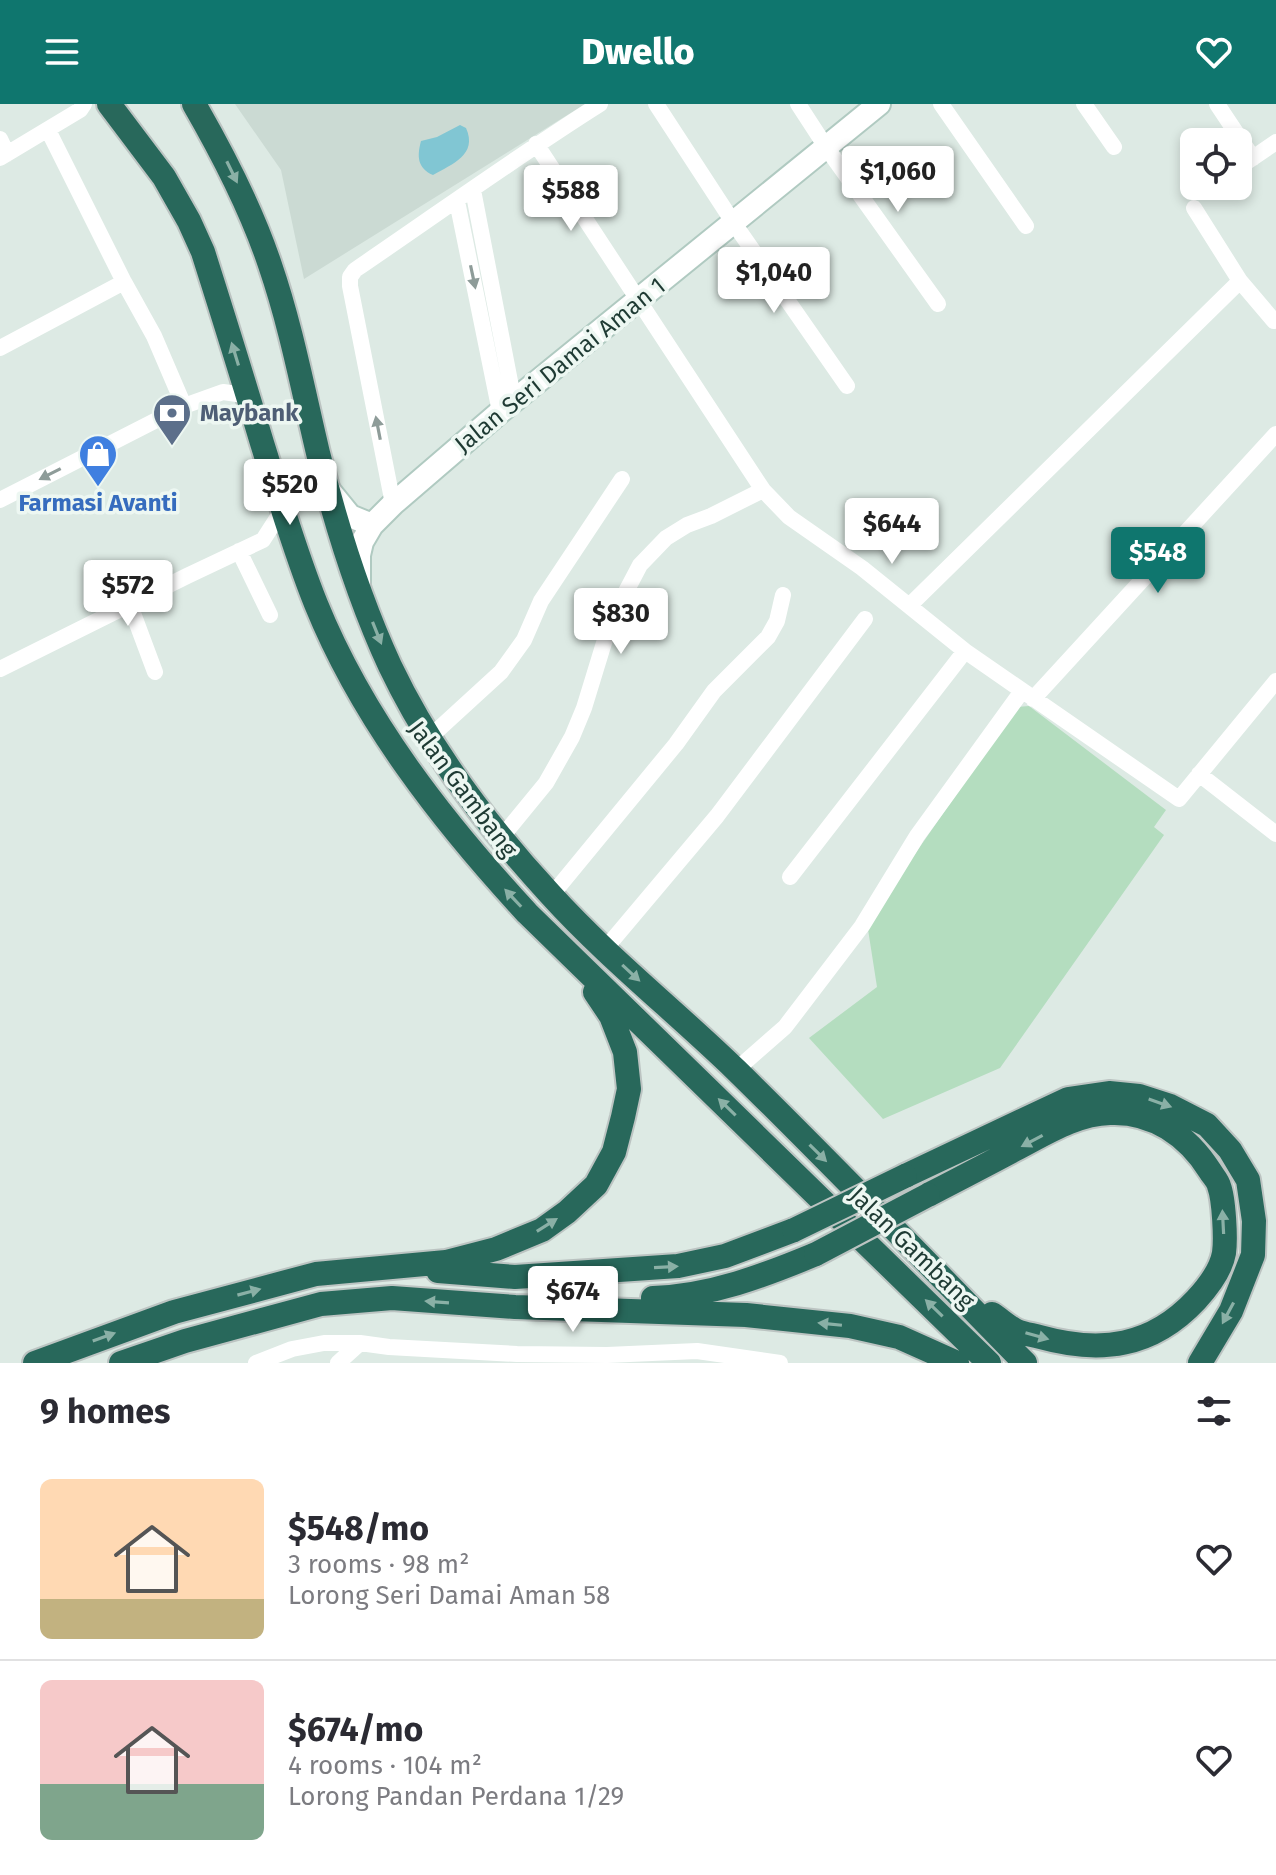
<!DOCTYPE html>
<meta charset="utf-8">
<style>
:root{--surface:#fff;--page:#f7f7f7;--text:#2b2b33;--muted:#7c7c81;--line:#e1e1e2;--accent:#0f766e}
body{margin:0;font-family:"Fira Sans",sans-serif;background:var(--page);color:var(--text);height:100vh;display:flex;flex-direction:column;font-size:30px;white-space:nowrap}
*{box-sizing:border-box;margin:0}
p{font-size:26px;color:var(--muted)}
.icon{flex:none;width:44px;height:44px;fill:none;stroke:currentColor;stroke-width:2;stroke-linecap:round;stroke-linejoin:round}
.map{position:relative;height:1259px;overflow:hidden}
.panel{display:flex;flex-direction:column;background:var(--surface);flex:1}
.panel>*{flex:none}
.controls{position:absolute;left:1180px;top:24px;display:grid;gap:16px}
.controls a{display:grid;place-items:center;width:72px;height:72px;border-radius:12px;background:var(--surface);box-shadow:0 4px 12px #0003;font-size:40px}
.price{position:absolute;translate:-50% -68px;padding:0 18px;border-radius:8px;background:#fff;color:#222;font-size:26px;line-height:52px;filter:drop-shadow(0 2px 4px #0008)}
.price::after{content:'';position:absolute;left:50%;top:48px;width:24px;height:18px;margin-left:-12px;background:inherit;clip-path:polygon(0 0,100% 0,50% 100%)}
.price.on{background:var(--accent);color:#fff}
ul{padding:0;list-style:none}
li{display:flex;align-items:center;gap:24px;height:200px;padding:0 40px}
li+li{border-top:2px solid var(--line)}
li span{display:grid;place-items:center;flex:none;width:224px;height:160px;border-radius:12px;color:#555}
li>.icon{margin-inline-start:auto}
span .icon{width:96px;height:96px;fill:#fffc;stroke-width:1}
li b{font-size:34px}
h2{display:flex;justify-content:space-between;align-items:center;height:96px;padding:0 40px;font-size:34px}
header{display:flex;justify-content:space-between;align-items:center;height:104px;padding:0 40px;background:var(--accent);color:#fff;font-size:36px;font-weight:800}
.map>svg:first-child{display:block}
.built{fill:#cbdad3}
.green{fill:#b4ddbf}
.water{fill:#81c6d3}
.lines{fill:none;stroke-linecap:round;stroke-linejoin:round}
.secondary-casing{stroke:#b0cac1;stroke-width:26}
.highway-casing{stroke:#bcc4c2;stroke-width:28}
.street{stroke:#fff;stroke-width:16}
.secondary{stroke:#fff;stroke-width:22}
.highway{stroke:#28685b;stroke-width:24}
.highway-bridge-casing{stroke:#bcc4c2;stroke-width:28;stroke-linecap:butt}
.highway-bridge{stroke:#28685b;stroke-width:24}
.oneway{fill:#8ab0a6}
.oneway2{fill:#8e9c99}
.labels{text-anchor:middle;stroke-width:7;stroke-linejoin:round;paint-order:stroke}
.street-label{font-size:24px;fill:#1e3a33;stroke:#edf7f2}
.service-label{font-size:24px;font-weight:bold;fill:#4e5e75;stroke:#edf7f2;text-anchor:start}
.shop-label{font-size:24px;font-weight:bold;fill:#366cbe;stroke:#edf7f2}
</style>
<header><svg class="icon" aria-label="menu" viewBox="0 0 24 24"><path d="M4 6h16M4 12h16M4 18h16"/></svg>Dwello<svg class="icon" aria-label="heart" viewBox="0 0 24 24"><path d="M12 20l-8-8c-3-5 5-10 8-4 3-6 11-1 8 4z"/></svg></header>
<div class="map">
<svg width="1276" height="1259" viewBox="0 0 1276 1259">
<rect width="100%" height="100%" fill="#ddeae4"/>
<path class="built" d="M235 0H585L304 175 281 66Z"/>
<path class="green" d="M1029 602 1166 706 1154 723 1164 731 1000 964 883 1015 809 934 877 883 867 819 1017 603Z"/>
<path class="water" d="M460 21 466 24C478 51 452 60 433 71 417 64 417 52 421 37L437 33Z"/>
<g class="lines">
<g class="secondary-casing">
<path id="secondary" d="M328 385 350 412 372 421
M359 479V451L362 438 372 421 393 400 500 308 879 0"/>
</g>
<g class="highway-casing">
<path id="highway" d="M109 0 164 73 189 117 203 148C223 211 243 275 262 339 279 393 295 448 316 500 363 616 443 718 527 809L989 1259
M194 0C224 52 251 104 270 161 291 222 303 286 318 349 336 421 359 495 390 562 429 644 489 724 550 790 607 853 675 907 736 966 834 1062 929 1161 1025 1259
M905 1072 1068 995 1109 989 1139 992 1170 1002 1207 1021 1230 1046 1248 1076 1254 1117 1253 1151 1231 1207 1200 1259
M928 1091C957 1076 986 1061 1014 1046 1045 1030 1075 1010 1110 1009 1153 1007 1188 1032 1210 1067 1213 1072 1218 1077 1219 1082 1224 1095 1226 1135 1224 1149 1221 1166 1208 1183 1196 1196 1152 1243 1101 1250 1040 1233 1033 1231 1024 1230 1017 1227 1008 1223 1000 1215 992 1210
M438 1167 515 1173 678 1162 725 1152 794 1126
M653 1194C711 1192 763 1172 816 1150
M35 1259 174 1208 316 1170 446 1158 496 1145 542 1126 567 1108 596 1081 614 1048 623 1013 629 985 625 948 611 912 595 888
M121 1259 185 1237 321 1200 392 1194 515 1203 746 1211 850 1222 899 1233 957 1259"/>
</g>
<path class="street" d="M656 0 733 118 847 282
M798 0 826 43 938 200
M941 0 1026 122
M1084 0 1114 43
M1217 0 1253 54
M48 26 124 178 154 232 184 302
M0 35 7 50
M536 40 763 386 789 413 862 464 965 547 1179 695 1276 577
M0 54 80 6 84 0
M1238 64 1276 38
M1208 85 1212 82
M473 86 514 298
M457 97 500 308
M1194 104 1240 177 1274 217
M0 244 124 178
M0 396 184 302 223 288 237 290 249 294
M393 400 350 182V173L355 166C436 111 516 53 600 0
M239 447 270 511
M130 501 155 568
M909 502 1240 177
M0 565 187 472 263 436 283 405
M1033 595 1276 330
M430 633 501 568 524 536 541 497 622 375
M1199 670 1276 730
M501 734 546 679 572 633 584 604 611 516 640 461 666 434 687 421 711 412 763 386
M790 773 965 547
M551 792 676 640 714 587 768 533 777 517 783 491
M605 845 717 712 865 515
M736 966 785 923 862 822 917 732 1022 587
M256 1259 292 1245 324 1239H360L389 1243 517 1250 607 1251 697 1247 780 1259
M338 1259 360 1239"/>
<use href="#secondary" class="secondary"/>
<use href="#highway" class="highway"/>
<g class="highway-bridge-casing">
<path id="highway-bridge" d="M794 1126 905 1072
M816 1150 928 1091"/>
</g>
<use href="#highway-bridge" class="highway-bridge"/>
</g>
<defs><path id="oneway-solid" d="M-6-.8H1V-3.2L6.5 0L1 3.2V.8H-6Z" transform="scale(2)"/></defs>
<g class="oneway">
<use href="#oneway-solid" transform="translate(232 68) rotate(64)"/>
<use href="#oneway-solid" transform="translate(235 250) rotate(-107)"/>
<use href="#oneway-solid" transform="translate(377 529) rotate(68)"/>
<use href="#oneway-solid" transform="translate(513 794) rotate(-133)"/>
<use href="#oneway-solid" transform="translate(631 869) rotate(43)"/>
<use href="#oneway-solid" transform="translate(1160 999) rotate(19)"/>
<use href="#oneway-solid" transform="translate(727 1003) rotate(-136)"/>
<use href="#oneway-solid" transform="translate(1032 1037) rotate(152)"/>
<use href="#oneway-solid" transform="translate(818 1049) rotate(45)"/>
<use href="#oneway-solid" transform="translate(1223 1118) rotate(-93)"/>
<use href="#oneway-solid" transform="translate(547 1121) rotate(-32)"/>
<use href="#oneway-solid" transform="translate(666 1163) rotate(-3)"/>
<use href="#oneway-solid" transform="translate(249 1188) rotate(-15)"/>
<use href="#oneway-solid" transform="translate(437 1198) rotate(-176)"/>
<use href="#oneway-solid" transform="translate(934 1204) rotate(-136)"/>
<use href="#oneway-solid" transform="translate(1228 1209) rotate(118)"/>
<use href="#oneway-solid" transform="translate(830 1220) rotate(-174)"/>
<use href="#oneway-solid" transform="translate(1037 1232) rotate(16)"/>
<use href="#oneway-solid" transform="translate(104 1233) rotate(-20)"/>
</g>
<g class="oneway2">
<use href="#oneway-solid" transform="translate(473 173) rotate(78)"/>
<use href="#oneway-solid" transform="translate(378 324) rotate(-101)"/>
<use href="#oneway-solid" transform="translate(50 370) rotate(153)"/>
</g>
<defs>
<g id="bank-pin" transform="scale(2)"><path d="M0 17L-7.5 6A9.5 9.5 0 1 1 7.5 6Z" fill="#5c6f8a" stroke="#edf7f2"/><path d="M-6-4H6V4H-6ZM0-2.3a2.3 2.3 0 1 0 0 4.6a2.3 2.3 0 1 0 0-4.6Z" fill="#fff"/></g>
<g id="shop-pin" transform="scale(2)"><path d="M0 17L-7.5 6A9.5 9.5 0 1 1 7.5 6Z" fill="#3f7fe0" stroke="#edf7f2"/><path d="M-5-2.5h2.3a2.7 3.5 0 0 1 5.4 0H5L5.5 6h-11ZM-1.5-2.5h3a1.5 2.3 0 0 0-3 0Z" fill="#fff"/></g>
</defs>
<g fill-rule="evenodd">
<use href="#bank-pin" x="172" y="309"/>
<use href="#shop-pin" x="98" y="350"/>
</g>
<g class="labels">
<g class="street-label">
<text transform="translate(560 261) rotate(-39)" y="8">Jalan Seri Damai Aman 1</text>
<text transform="translate(463 685) rotate(53)" y="8">Jalan Gambang</text>
<text transform="translate(912 1144) rotate(44)" y="8">Jalan Gambang</text>
</g>
<g class="service-label">
<text x="200" y="317">Maybank</text>
</g>
<g class="shop-label">
<text x="98" y="407">Farmasi Avanti</text>
</g>
</g>
</svg>
<div class="controls">
<a><svg class="icon" aria-label="locate" viewBox="0 0 24 24"><circle cx="12" cy="12" r="6"/><path d="M12 2v4M12 18v4M2 12h4M18 12h4"/></svg></a>
</div>
<b class="price" style="left:898px;top:110px">$1,060</b>
<b class="price" style="left:571px;top:129px">$588</b>
<b class="price" style="left:774px;top:211px">$1,040</b>
<b class="price" style="left:290px;top:423px">$520</b>
<b class="price" style="left:892px;top:462px">$644</b>
<b class="price on" style="left:1158px;top:491px">$548</b>
<b class="price" style="left:128px;top:524px">$572</b>
<b class="price" style="left:621px;top:552px">$830</b>
<b class="price" style="left:573px;top:1230px">$674</b>
</div>
<section class="panel">
<h2>9 homes<svg class="icon" aria-label="filters" viewBox="0 0 24 24"><path d="M4 7h16M4 17h16"/><circle cx="9" cy="7" r="2"/><circle cx="15" cy="17" r="2"/></svg></h2>
<ul>
<li><span style="background:linear-gradient(#ffd9b3 75%,#c2b280 0)"><svg class="icon" aria-label="home" viewBox="0 0 24 24"><path d="M3 11l9-7 9 7M6 9v11h12V9"/></svg></span><div><b>$548/mo</b><p>3 rooms · 98 m²</p><p>Lorong Seri Damai Aman 58</p></div><svg class="icon" aria-label="heart" viewBox="0 0 24 24"><path d="M12 20l-8-8c-3-5 5-10 8-4 3-6 11-1 8 4z"/></svg></li>
<li><span style="background:linear-gradient(#f6c9c9 65%,#7fa58c 0)"><svg class="icon" aria-label="home" viewBox="0 0 24 24"><path d="M3 11l9-7 9 7M6 9v11h12V9"/></svg></span><div><b>$674/mo</b><p>4 rooms · 104 m²</p><p>Lorong Pandan Perdana 1/29</p></div><svg class="icon" aria-label="heart" viewBox="0 0 24 24"><path d="M12 20l-8-8c-3-5 5-10 8-4 3-6 11-1 8 4z"/></svg></li>
</ul>
</section>
